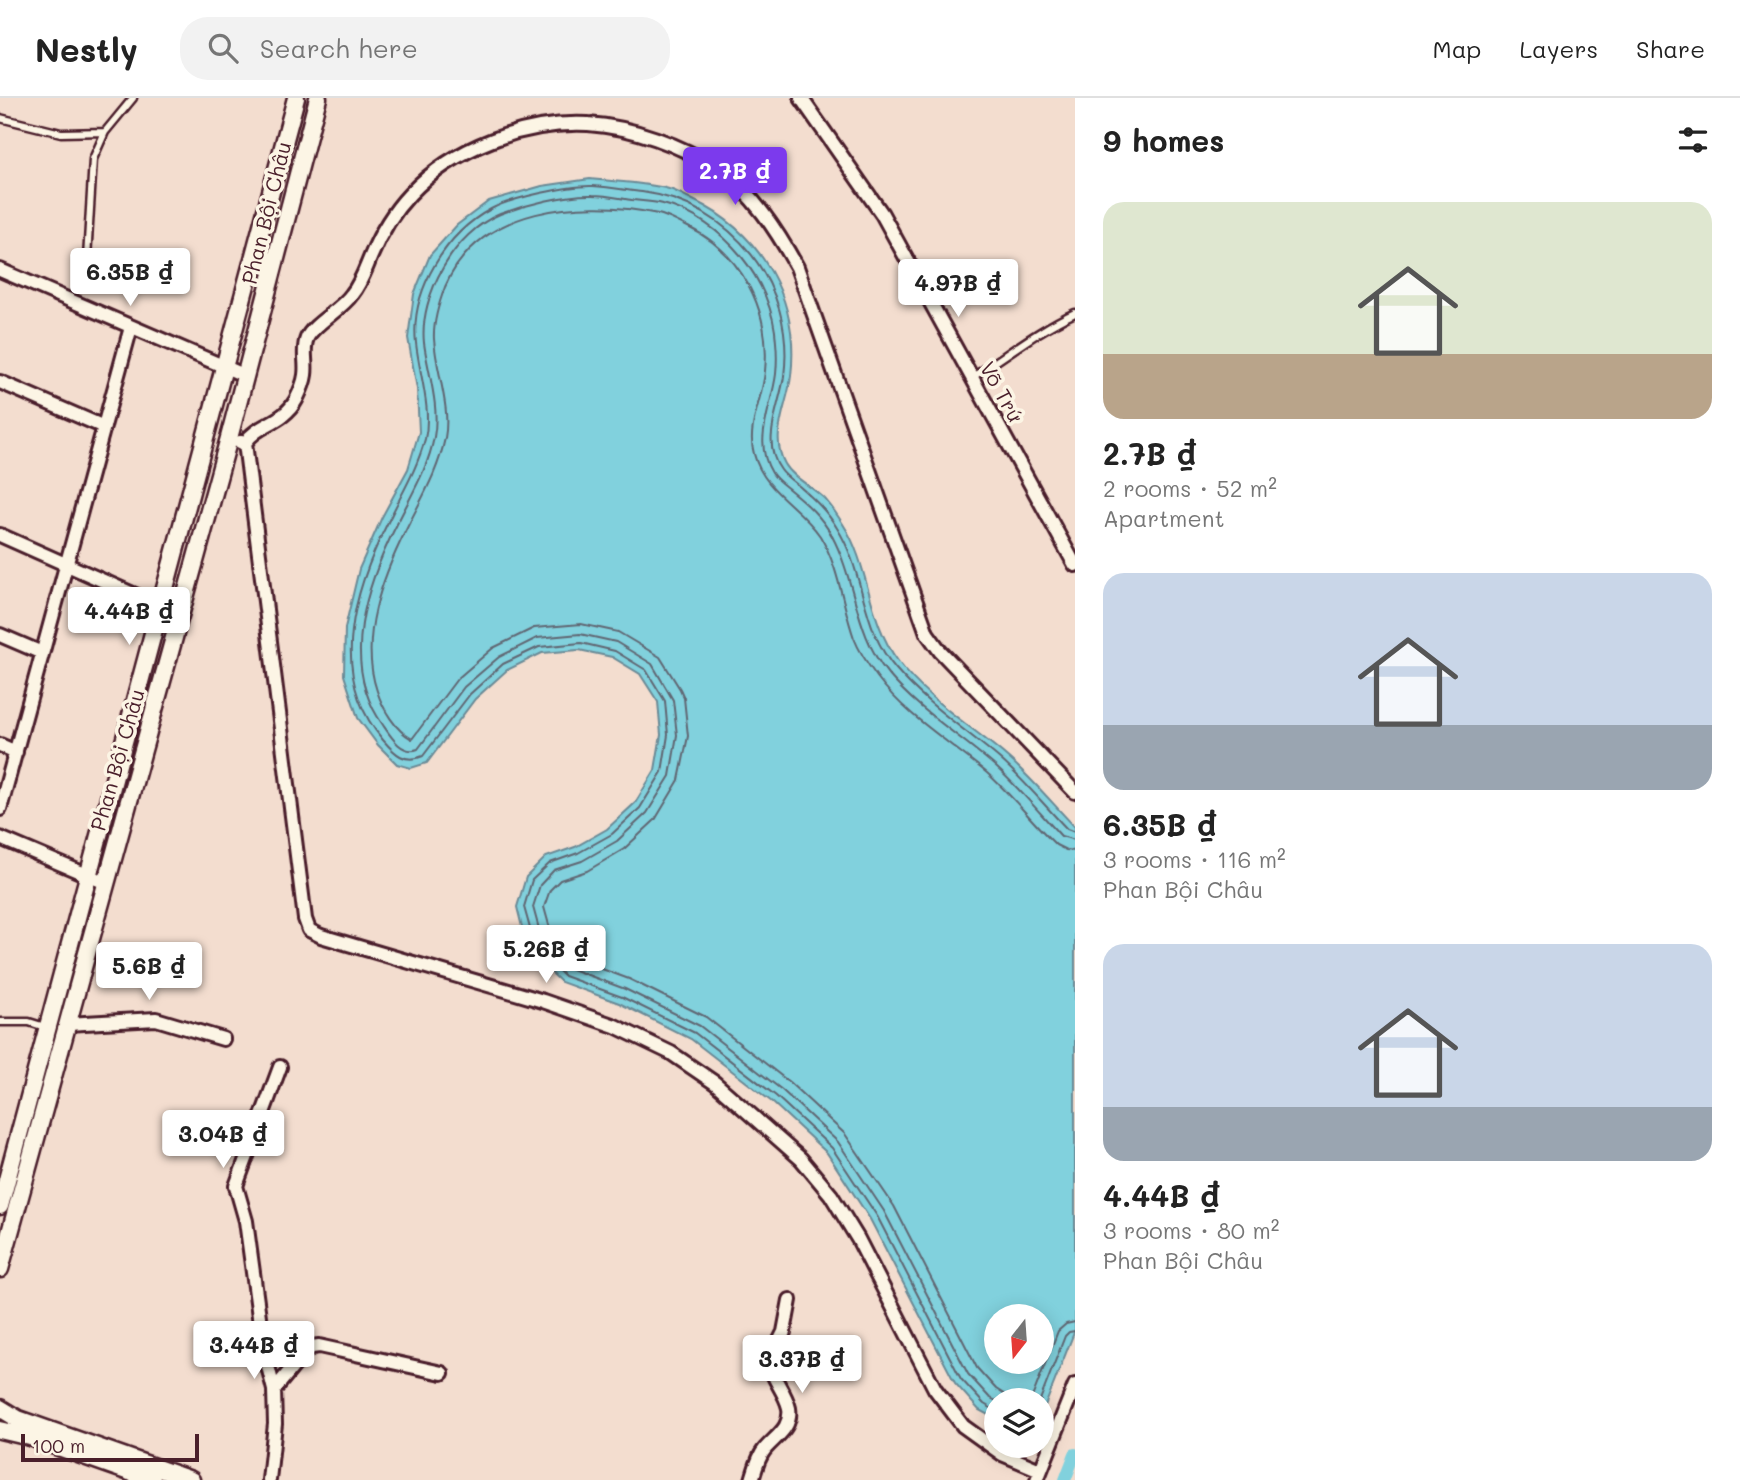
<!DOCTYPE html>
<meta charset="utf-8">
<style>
:root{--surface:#fff;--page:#f2f2f2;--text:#222;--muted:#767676;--line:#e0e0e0;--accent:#7c3aed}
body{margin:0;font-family:Mali,sans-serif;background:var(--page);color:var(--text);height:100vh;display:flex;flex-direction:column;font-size:26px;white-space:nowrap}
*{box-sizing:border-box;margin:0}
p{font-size:23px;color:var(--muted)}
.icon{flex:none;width:38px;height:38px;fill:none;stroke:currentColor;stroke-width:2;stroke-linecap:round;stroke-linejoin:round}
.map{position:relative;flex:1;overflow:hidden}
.sheet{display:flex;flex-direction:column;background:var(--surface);width:665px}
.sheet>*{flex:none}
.needle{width:46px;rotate:197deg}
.fabs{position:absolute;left:984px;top:1206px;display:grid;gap:14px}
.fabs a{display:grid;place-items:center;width:70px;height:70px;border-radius:50%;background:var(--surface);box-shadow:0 4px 18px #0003;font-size:35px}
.scale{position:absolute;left:21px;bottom:18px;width:178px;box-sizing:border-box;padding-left:7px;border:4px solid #4a1f2b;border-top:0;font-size:19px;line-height:24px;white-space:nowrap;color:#4a1f2b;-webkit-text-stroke:5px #fcf5e5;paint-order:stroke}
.price{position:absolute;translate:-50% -60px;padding:0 16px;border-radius:7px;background:#fff;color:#222;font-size:23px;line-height:46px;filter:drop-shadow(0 2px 4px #0008)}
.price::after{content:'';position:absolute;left:50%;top:42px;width:21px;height:16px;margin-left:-10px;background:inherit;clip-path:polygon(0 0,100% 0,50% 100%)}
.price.active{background:var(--accent);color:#fff}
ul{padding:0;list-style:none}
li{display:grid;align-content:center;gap:14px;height:371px;padding:0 28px}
li span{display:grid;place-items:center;height:217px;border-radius:21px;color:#555}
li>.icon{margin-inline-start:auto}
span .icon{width:126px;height:126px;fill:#fffc;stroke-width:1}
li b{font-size:30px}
h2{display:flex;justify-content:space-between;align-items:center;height:84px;padding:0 28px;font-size:30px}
header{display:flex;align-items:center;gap:42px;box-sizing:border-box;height:98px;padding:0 35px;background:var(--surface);border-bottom:2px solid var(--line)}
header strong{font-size:33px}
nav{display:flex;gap:38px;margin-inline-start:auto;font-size:24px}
.search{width:490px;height:63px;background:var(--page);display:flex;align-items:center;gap:18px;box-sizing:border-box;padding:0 24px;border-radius:28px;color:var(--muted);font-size:26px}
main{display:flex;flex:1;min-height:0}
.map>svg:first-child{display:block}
.water{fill:#81d1dd;stroke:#6b8a96;stroke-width:2;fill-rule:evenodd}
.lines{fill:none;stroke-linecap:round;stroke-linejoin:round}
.shore{stroke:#606672;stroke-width:2}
.canal{stroke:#81d1dd;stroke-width:12}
.lane-casing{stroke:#4a1f2b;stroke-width:11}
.street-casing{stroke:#4a1f2b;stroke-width:18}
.secondary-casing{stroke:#4a1f2b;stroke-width:21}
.lane{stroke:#fcf5e5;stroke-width:6}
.street{stroke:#fcf5e5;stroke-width:12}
.secondary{stroke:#fcf5e5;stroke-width:16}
.labels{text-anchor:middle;stroke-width:7;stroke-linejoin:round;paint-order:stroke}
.street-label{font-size:21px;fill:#4a1f2b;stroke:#fcf5e5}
</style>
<header>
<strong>Nestly</strong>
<div class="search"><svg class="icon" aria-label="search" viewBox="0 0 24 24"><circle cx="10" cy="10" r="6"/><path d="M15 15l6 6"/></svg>Search here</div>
<nav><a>Map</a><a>Layers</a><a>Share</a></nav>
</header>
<main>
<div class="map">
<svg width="1075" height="1382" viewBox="0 0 1075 1382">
<rect width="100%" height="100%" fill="#f3ddcf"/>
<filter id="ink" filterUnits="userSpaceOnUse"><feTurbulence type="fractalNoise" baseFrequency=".0143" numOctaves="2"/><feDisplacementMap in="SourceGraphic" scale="14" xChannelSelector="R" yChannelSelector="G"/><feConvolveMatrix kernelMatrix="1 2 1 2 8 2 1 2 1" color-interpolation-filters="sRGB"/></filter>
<g filter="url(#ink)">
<path class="water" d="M590 81C615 84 644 84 669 91 677 93 685 98 693 102 762 135 800 202 791 278 788 307 769 338 785 366 793 380 813 389 825 401 831 408 838 418 843 426 870 468 867 521 898 563 926 601 970 627 1005 657 1030 678 1052 705 1075 729V1232L1041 1318V1302H996V1321L979 1312 955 1285 870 1121 827 1055 772 1004 691 941 619 905 561 884 539 863 524 837 517 809 526 779 546 759 575 749 607 731 635 705 655 672 661 637 658 604 640 576 612 559 579 552 542 555 507 572 475 601 427 665 411 670 397 666 378 647 358 620 344 577 345 530 359 471 382 419 408 371 419 334 417 291 408 240 414 196 430 157 457 127 489 103 542 88ZM996 1218H1041V1264H996Z"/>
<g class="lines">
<path class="shore" d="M1013 1302 996 1291 977 1270 894 1108 845 1036 789 984 706 919 629 881 575 861 560 847 549 827 544 809 550 792 560 782 587 773 624 751 655 722 679 682 688 638 684 600 680 591 660 559 618 534 581 526 534 530 493 550 457 581 412 641C395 632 383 611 377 593 359 540 382 480 406 432 421 401 438 374 445 340 451 308 436 274 434 241 433 224 439 205 445 189 479 108 582 100 658 116 668 118 677 124 686 128 742 154 771 213 765 273 763 300 746 329 754 356 764 394 799 407 820 438 839 469 842 506 854 540 859 553 869 568 877 579 906 618 950 644 987 675 1012 697 1032 724 1056 747L1066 752 1075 753
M1031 1302 1058 1233 1066 1226 1075 1224
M1040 1302 1065 1238 1069 1234 1075 1233
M996 1303 989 1299 968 1276 884 1113 838 1044 782 992 700 928 625 891 569 870 552 853 539 831 533 809 540 787 554 772 582 763 617 743 647 715 670 678 677 637 673 602 652 566 616 544 580 536 537 540 499 559 464 589 418 651C402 657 391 639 383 627 339 566 366 487 397 426 411 397 428 371 434 339 440 308 428 275 424 245 419 197 455 134 500 116 525 107 566 96 593 97 605 97 619 100 632 102 642 103 653 103 663 106 723 121 773 183 776 244 777 254 777 266 776 276 772 309 752 343 772 375 776 382 784 387 790 392 806 405 822 419 832 438 856 483 855 536 888 576 919 613 960 637 996 669 1019 690 1040 715 1061 738L1075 742
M996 1313 984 1306 961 1281 877 1118 832 1050 776 998 695 935 622 899 564 878 545 859 531 834 524 809 532 782 550 765 578 755 612 736 640 710 662 674 668 637 665 603 646 572 615 553 581 545 539 549 503 566 470 596 423 658C405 666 395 656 383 642 327 577 354 491 389 422 402 395 417 371 425 341 432 310 419 275 416 245 410 193 446 135 491 111 511 100 570 87 593 88 609 89 626 92 642 94 732 106 796 187 784 278 780 308 760 344 781 372 785 378 794 384 799 388 814 401 827 413 837 430 865 474 861 531 896 571 926 606 965 631 1000 661 1024 682 1045 708 1067 731L1075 734"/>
<path class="canal" d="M1065 1382 1075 1356"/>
<g class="lane-casing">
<path id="lane" d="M0 20 61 35 105 34
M86 177 93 61 105 34 133 0
M971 280C1006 258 1038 232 1075 215
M0 924H29L45 929"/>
</g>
<g class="street-casing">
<path id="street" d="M801 0 882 116 1075 467
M0 172 246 278
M0 284 104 329
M240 344 245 345C258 325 283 326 296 302 300 294 304 285 305 277 307 264 302 252 307 240 313 226 341 212 352 196 361 185 365 172 371 158 380 136 393 114 410 96 454 49 525 23 588 26 633 29 681 47 718 71 753 95 777 133 797 169L927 535 940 553 1075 694
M245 345 305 821 309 832 321 838 543 903 615 928 671 955 715 985 801 1061 831 1097 858 1141 935 1291 963 1328 1002 1356 1040 1372
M0 437 180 517
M0 537 42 555
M0 647 16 654
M0 711 131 229
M0 740 106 785
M67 926 156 921 223 941
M274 1292 306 1253 312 1249 319 1248 442 1275
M269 1382 275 1326 274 1292 263 1248 246 1123 236 1088 280 969
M752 1382C755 1372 758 1359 765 1351 776 1338 792 1330 789 1310 785 1293 772 1281 769 1264L784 1234 790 1202
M1037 1382 1075 1287"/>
</g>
<g class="secondary-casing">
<path id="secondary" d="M0 1108 296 0
M0 1171 229 340 318 0
M0 1310 18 1321 191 1382
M0 1332 30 1339 152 1382"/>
</g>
<use href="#lane" class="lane"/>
<use href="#street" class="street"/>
<use href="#secondary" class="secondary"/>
</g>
</g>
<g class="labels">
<g class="street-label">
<text transform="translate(267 115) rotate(-76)" y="7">Phan Bội Châu</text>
<text transform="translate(1001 294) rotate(61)" y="7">Võ Trứ</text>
<text transform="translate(118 662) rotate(-74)" y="7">Phan Bội Châu</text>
</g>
</g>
</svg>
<div class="fabs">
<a><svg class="needle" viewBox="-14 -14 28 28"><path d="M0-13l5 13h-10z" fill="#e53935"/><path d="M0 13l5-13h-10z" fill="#767676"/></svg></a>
<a><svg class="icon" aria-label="layers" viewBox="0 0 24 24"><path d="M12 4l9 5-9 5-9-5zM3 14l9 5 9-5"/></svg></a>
</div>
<div class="scale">100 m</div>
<b class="price active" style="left:735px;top:109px">2.7B ₫</b>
<b class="price" style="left:130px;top:210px">6.35B ₫</b>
<b class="price" style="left:958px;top:221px">4.97B ₫</b>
<b class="price" style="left:129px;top:549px">4.44B ₫</b>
<b class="price" style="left:546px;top:887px">5.26B ₫</b>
<b class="price" style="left:149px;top:904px">5.6B ₫</b>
<b class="price" style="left:223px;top:1072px">3.04B ₫</b>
<b class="price" style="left:254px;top:1283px">3.44B ₫</b>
<b class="price" style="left:802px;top:1297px">3.37B ₫</b>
</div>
<section class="sheet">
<h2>9 homes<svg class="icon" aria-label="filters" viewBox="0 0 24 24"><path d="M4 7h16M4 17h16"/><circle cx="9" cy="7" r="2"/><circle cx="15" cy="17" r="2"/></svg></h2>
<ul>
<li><span style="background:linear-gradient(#dfe7d0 70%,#b9a48a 0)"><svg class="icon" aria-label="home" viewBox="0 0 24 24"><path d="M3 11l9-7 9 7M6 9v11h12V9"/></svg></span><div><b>2.7B ₫</b><p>2 rooms · 52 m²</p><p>Apartment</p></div></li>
<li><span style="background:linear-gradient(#c9d6e8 70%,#9aa5b1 0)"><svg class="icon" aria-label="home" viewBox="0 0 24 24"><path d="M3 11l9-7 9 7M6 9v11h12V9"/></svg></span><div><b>6.35B ₫</b><p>3 rooms · 116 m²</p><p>Phan Bội Châu</p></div></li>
<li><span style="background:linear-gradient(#c9d6e8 75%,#9aa5b1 0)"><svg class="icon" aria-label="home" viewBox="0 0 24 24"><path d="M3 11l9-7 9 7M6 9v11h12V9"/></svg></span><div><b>4.44B ₫</b><p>3 rooms · 80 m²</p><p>Phan Bội Châu</p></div></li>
</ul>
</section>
</main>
